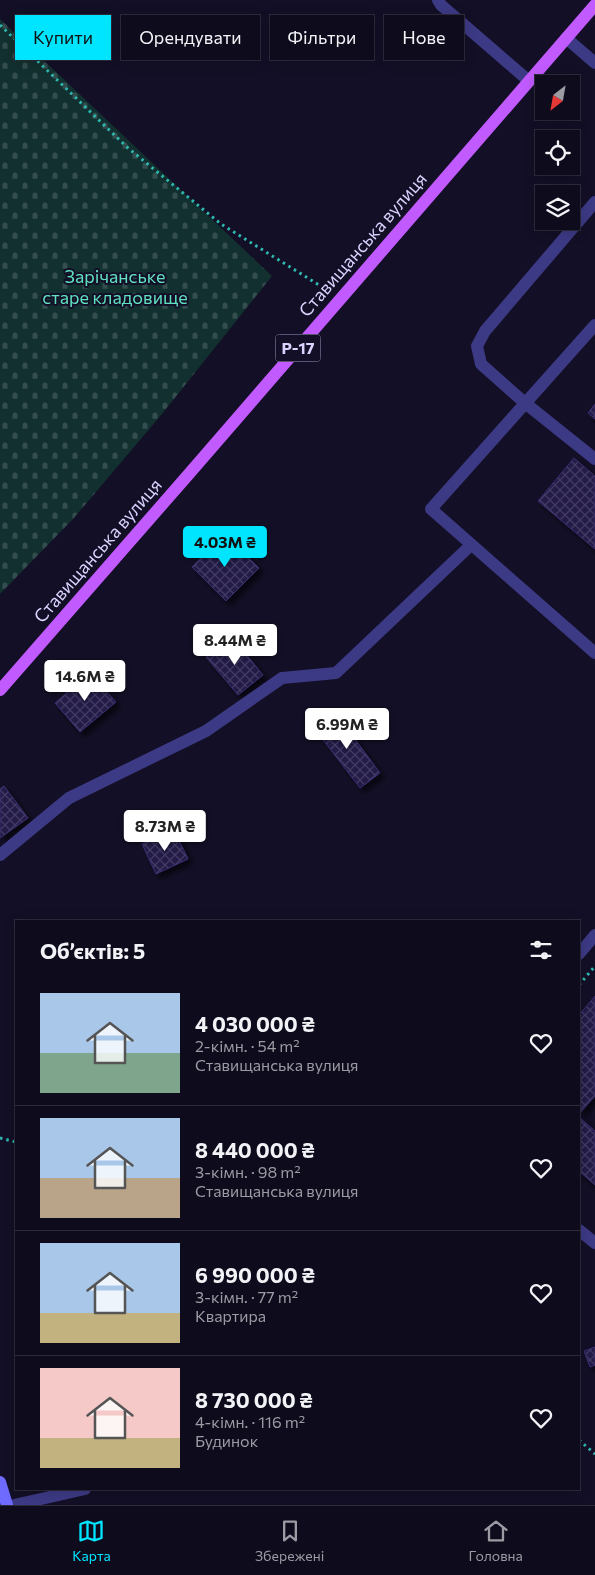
<!DOCTYPE html>
<html lang="uk">
<meta charset="utf-8">
<style>
:root{--surface:#0e0b1c;--page:#171425;--text:#f1f3f6;--muted:#9b9ba3;--line:#2e2b3b;--accent:#00e5ff}
body{margin:0;font-family:Commissioner,sans-serif;background:var(--page);color:var(--text);height:100vh;display:flex;flex-direction:column;font-size:19px;white-space:nowrap}
*{box-sizing:border-box;margin:0}
p{font-size:16px;color:var(--muted)}
.icon{flex:none;width:28px;height:28px;fill:none;stroke:currentColor;stroke-width:2;stroke-linecap:round;stroke-linejoin:round}
.map{position:relative;flex:1;overflow:hidden}
.side{position:absolute;left:15px;top:920px;width:565px;height:570px;display:flex;flex-direction:column;background:var(--surface);border-radius:0px;box-shadow:0 2px 12px #0003,0 0 0 1px var(--line)}
.side>*{flex:none}
.banner{position:absolute;left:15px;top:15px;width:565px;height:45px;display:flex;gap:10px}
.needle{width:32px;rotate:211deg}
.tools{position:absolute;left:535px;top:75px;display:grid;gap:10px}
.tools a{display:grid;place-items:center;width:45px;height:45px;border-radius:0px;background:var(--surface);box-shadow:0 2px 12px #0003,0 0 0 1px var(--line);font-size:25px}
.price{position:absolute;translate:-50% -42px;padding:0 11px;border-radius:5px;background:#fff;color:#222;font-size:16px;line-height:32px;filter:drop-shadow(0 1px 2px #0008)}
.price::after{content:'';position:absolute;left:50%;top:30px;width:15px;height:11px;margin-left:-8px;background:inherit;clip-path:polygon(0 0,100% 0,50% 100%)}
.price.selected{background:var(--accent);color:#111}
ul{padding:0;list-style:none}
li{display:flex;align-items:center;gap:15px;height:125px;padding:0 25px}
li+li{border-top:1px solid var(--line)}
li span{display:grid;place-items:center;flex:none;width:140px;height:100px;border-radius:0px;color:#555}
li>.icon{margin-inline-start:auto}
span .icon{width:60px;height:60px;fill:#fffc;stroke-width:1}
li b{font-size:21px}
h2{display:flex;justify-content:space-between;align-items:center;height:60px;padding:0 25px;font-size:21px}
.chip{padding:0 18px;border-radius:0px;background:var(--surface);box-shadow:0 2px 12px #0003,0 0 0 1px var(--line);font-size:18px;line-height:45px}
.chip.selected{background:var(--accent);color:#111}
.dock{display:flex;justify-content:space-around;align-items:center;height:70px;border-top:1px solid var(--line);background:var(--surface);font-size:14px;color:var(--muted)}
.dock a{display:grid;justify-items:center;gap:2px}
.dock .selected{color:var(--accent)}
.map>svg:first-child{display:block}
.cemetery{fill:url(#cemetery-stones)}
.building{fill:url(#building-cross-hatch);stroke:#3b2d73;filter:url(#shadow)}
.lines{fill:none;stroke-linecap:round;stroke-linejoin:round}
.path{stroke:#2fb8b0;stroke-width:3;stroke-dasharray:2.5 4;stroke-linecap:butt}
.lane{stroke:#3d3a85;stroke-width:12}
.secondary{stroke:#6f6bff;stroke-width:12}
.primary{stroke:#c25bff;stroke-width:12}
.labels{text-anchor:middle;stroke-width:4;stroke-linejoin:round;paint-order:stroke}
.shield{fill:#130f26;stroke:#9e99be;stroke-width:1}
.shield-label{font-size:16px;font-weight:bold;fill:#d9d4ff}
.street-label{font-size:18px;fill:#d9d4ff;stroke:#130f26}
.park-label{font-size:18px;fill:#5fe0c0;stroke:#130f26}
</style>
<div class="map">
<svg width="595" height="1505" viewBox="0 0 595 1505">
<defs>
<pattern id="cemetery-stones" width="16" height="16" patternUnits="userSpaceOnUse" patternTransform="scale(1.25)"><rect width="16" height="16" fill="#12302f"/><path d="M2 7V4a2 2 0 0 1 4 0v3zM10 15v-3a2 2 0 0 1 4 0v3z" fill="#344d4e"/></pattern>
<pattern id="building-cross-hatch" width="8" height="8" patternUnits="userSpaceOnUse" patternTransform="scale(1.25)"><rect width="8" height="8" fill="#241b47"/><path d="M0 0l8 8M0 8l8-8" fill="none" stroke="#433b63"/></pattern>
<filter id="shadow"><feDropShadow dx="4.5" dy="4.5" stdDeviation="2.5" flood-color="#0009"/></filter>
</defs>
<rect width="100%" height="100%" fill="#130f26"/>
<path class="cemetery" d="M0 19 272 276 162 414 73 519 0 594Z"/>
<path class="building" d="M595 404V419L588 413Z
M574 458 595 476V549L538 501Z
M224 534 259 568 226 601 192 567Z
M232 637 263 675 238 695 206 657Z
M90 673 116 702 80 732 55 703Z
M335 712 380 773 360 788 314 728Z
M4 786 28 818 0 838V789Z
M174 830 188 859 156 874 142 844Z
M595 996V1096L579 1114V1015Z
M579 1117 595 1131V1185L579 1171Z
M595 1347V1365L590 1367 584 1351Z"/>
<g class="lines">
<path class="path" d="M0 25 128 148 221 224 327 290
M579 985 595 966
M0 1138 16 1142
M579 1440 595 1454"/>
<path class="lane" d="M438 0 441 5 529 81
M566 38 595 63
M595 202 485 331 477 346 481 364 525 403 595 459
M595 325 431 509 595 653
M0 855 69 798 206 731 282 678 336 673 471 545
M579 954 595 935
M579 1230 595 1243
M14 1505 85 1489"/>
<path class="secondary" d="M0 1482 7 1505"/>
<path class="primary" d="M0 690 188 475 595 5"/>
</g>
<g class="labels">
<rect class="shield" x="275.5" y="334.5" width="45" height="27" rx="4"/>
<g class="shield-label">
<text x="298" y="354">Р-17</text>
</g>
<g class="street-label">
<text transform="translate(363 245) rotate(-49)" y="6">Ставищанська вулиця</text>
<text transform="translate(98 551) rotate(-49)" y="6">Ставищанська вулиця</text>
</g>
<g class="park-label">
<text x="115" y="283">Зарічанське<tspan x="115" dy="21">старе кладовище</tspan></text>
</g>
</g>
</svg>
<div class="tools">
<a><svg class="needle" viewBox="-14 -14 28 28"><path d="M0-13l5 13h-10z" fill="#e53935"/><path d="M0 13l5-13h-10z" fill="#9b9ba3"/></svg></a>
<a><svg class="icon" aria-label="locate" viewBox="0 0 24 24"><circle cx="12" cy="12" r="6"/><path d="M12 2v4M12 18v4M2 12h4M18 12h4"/></svg></a>
<a><svg class="icon" aria-label="layers" viewBox="0 0 24 24"><path d="M12 4l9 5-9 5-9-5zM3 14l9 5 9-5"/></svg></a>
</div>
<b class="price selected" style="left:225px;top:568px">4.03M ₴</b>
<b class="price" style="left:235px;top:666px">8.44M ₴</b>
<b class="price" style="left:85px;top:702px">14.6M ₴</b>
<b class="price" style="left:347px;top:750px">6.99M ₴</b>
<b class="price" style="left:165px;top:852px">8.73M ₴</b>
<div class="banner">
<a class="chip selected">Купити</a>
<a class="chip">Орендувати</a>
<a class="chip">Фільтри</a>
<a class="chip">Нове</a>
</div>
<section class="side">
<h2>Об’єктів: 5<svg class="icon" aria-label="filters" viewBox="0 0 24 24"><path d="M4 7h16M4 17h16"/><circle cx="9" cy="7" r="2"/><circle cx="15" cy="17" r="2"/></svg></h2>
<ul>
<li><span style="background:linear-gradient(#a9c7e8 60%,#7fa58c 0)"><svg class="icon" aria-label="home" viewBox="0 0 24 24"><path d="M3 11l9-7 9 7M6 9v11h12V9"/></svg></span><div><b>4 030 000 ₴</b><p>2-кімн. · 54 m²</p><p>Ставищанська вулиця</p></div><svg class="icon" aria-label="heart" viewBox="0 0 24 24"><path d="M12 20l-8-8c-3-5 5-10 8-4 3-6 11-1 8 4z"/></svg></li>
<li><span style="background:linear-gradient(#a9c7e8 60%,#b9a48a 0)"><svg class="icon" aria-label="home" viewBox="0 0 24 24"><path d="M3 11l9-7 9 7M6 9v11h12V9"/></svg></span><div><b>8 440 000 ₴</b><p>3-кімн. · 98 m²</p><p>Ставищанська вулиця</p></div><svg class="icon" aria-label="heart" viewBox="0 0 24 24"><path d="M12 20l-8-8c-3-5 5-10 8-4 3-6 11-1 8 4z"/></svg></li>
<li><span style="background:linear-gradient(#a9c7e8 70%,#c2b280 0)"><svg class="icon" aria-label="home" viewBox="0 0 24 24"><path d="M3 11l9-7 9 7M6 9v11h12V9"/></svg></span><div><b>6 990 000 ₴</b><p>3-кімн. · 77 m²</p><p>Квартира</p></div><svg class="icon" aria-label="heart" viewBox="0 0 24 24"><path d="M12 20l-8-8c-3-5 5-10 8-4 3-6 11-1 8 4z"/></svg></li>
<li><span style="background:linear-gradient(#f6c9c9 70%,#c2b280 0)"><svg class="icon" aria-label="home" viewBox="0 0 24 24"><path d="M3 11l9-7 9 7M6 9v11h12V9"/></svg></span><div><b>8 730 000 ₴</b><p>4-кімн. · 116 m²</p><p>Будинок</p></div><svg class="icon" aria-label="heart" viewBox="0 0 24 24"><path d="M12 20l-8-8c-3-5 5-10 8-4 3-6 11-1 8 4z"/></svg></li>
</ul>
</section>
</div>
<nav class="dock">
<a class="selected"><svg class="icon" aria-label="map" viewBox="0 0 24 24"><path d="M3 6l6-2 6 2 6-2v14l-6 2-6-2-6 2zM9 4v14M15 6v14"/></svg>Карта</a>
<a><svg class="icon" aria-label="saved" viewBox="0 0 24 24"><path d="M7 4h10v16l-5-4-5 4z"/></svg>Збережені</a>
<a><svg class="icon" aria-label="home" viewBox="0 0 24 24"><path d="M3 11l9-7 9 7M6 9v11h12V9"/></svg>Головна</a>
</nav>
